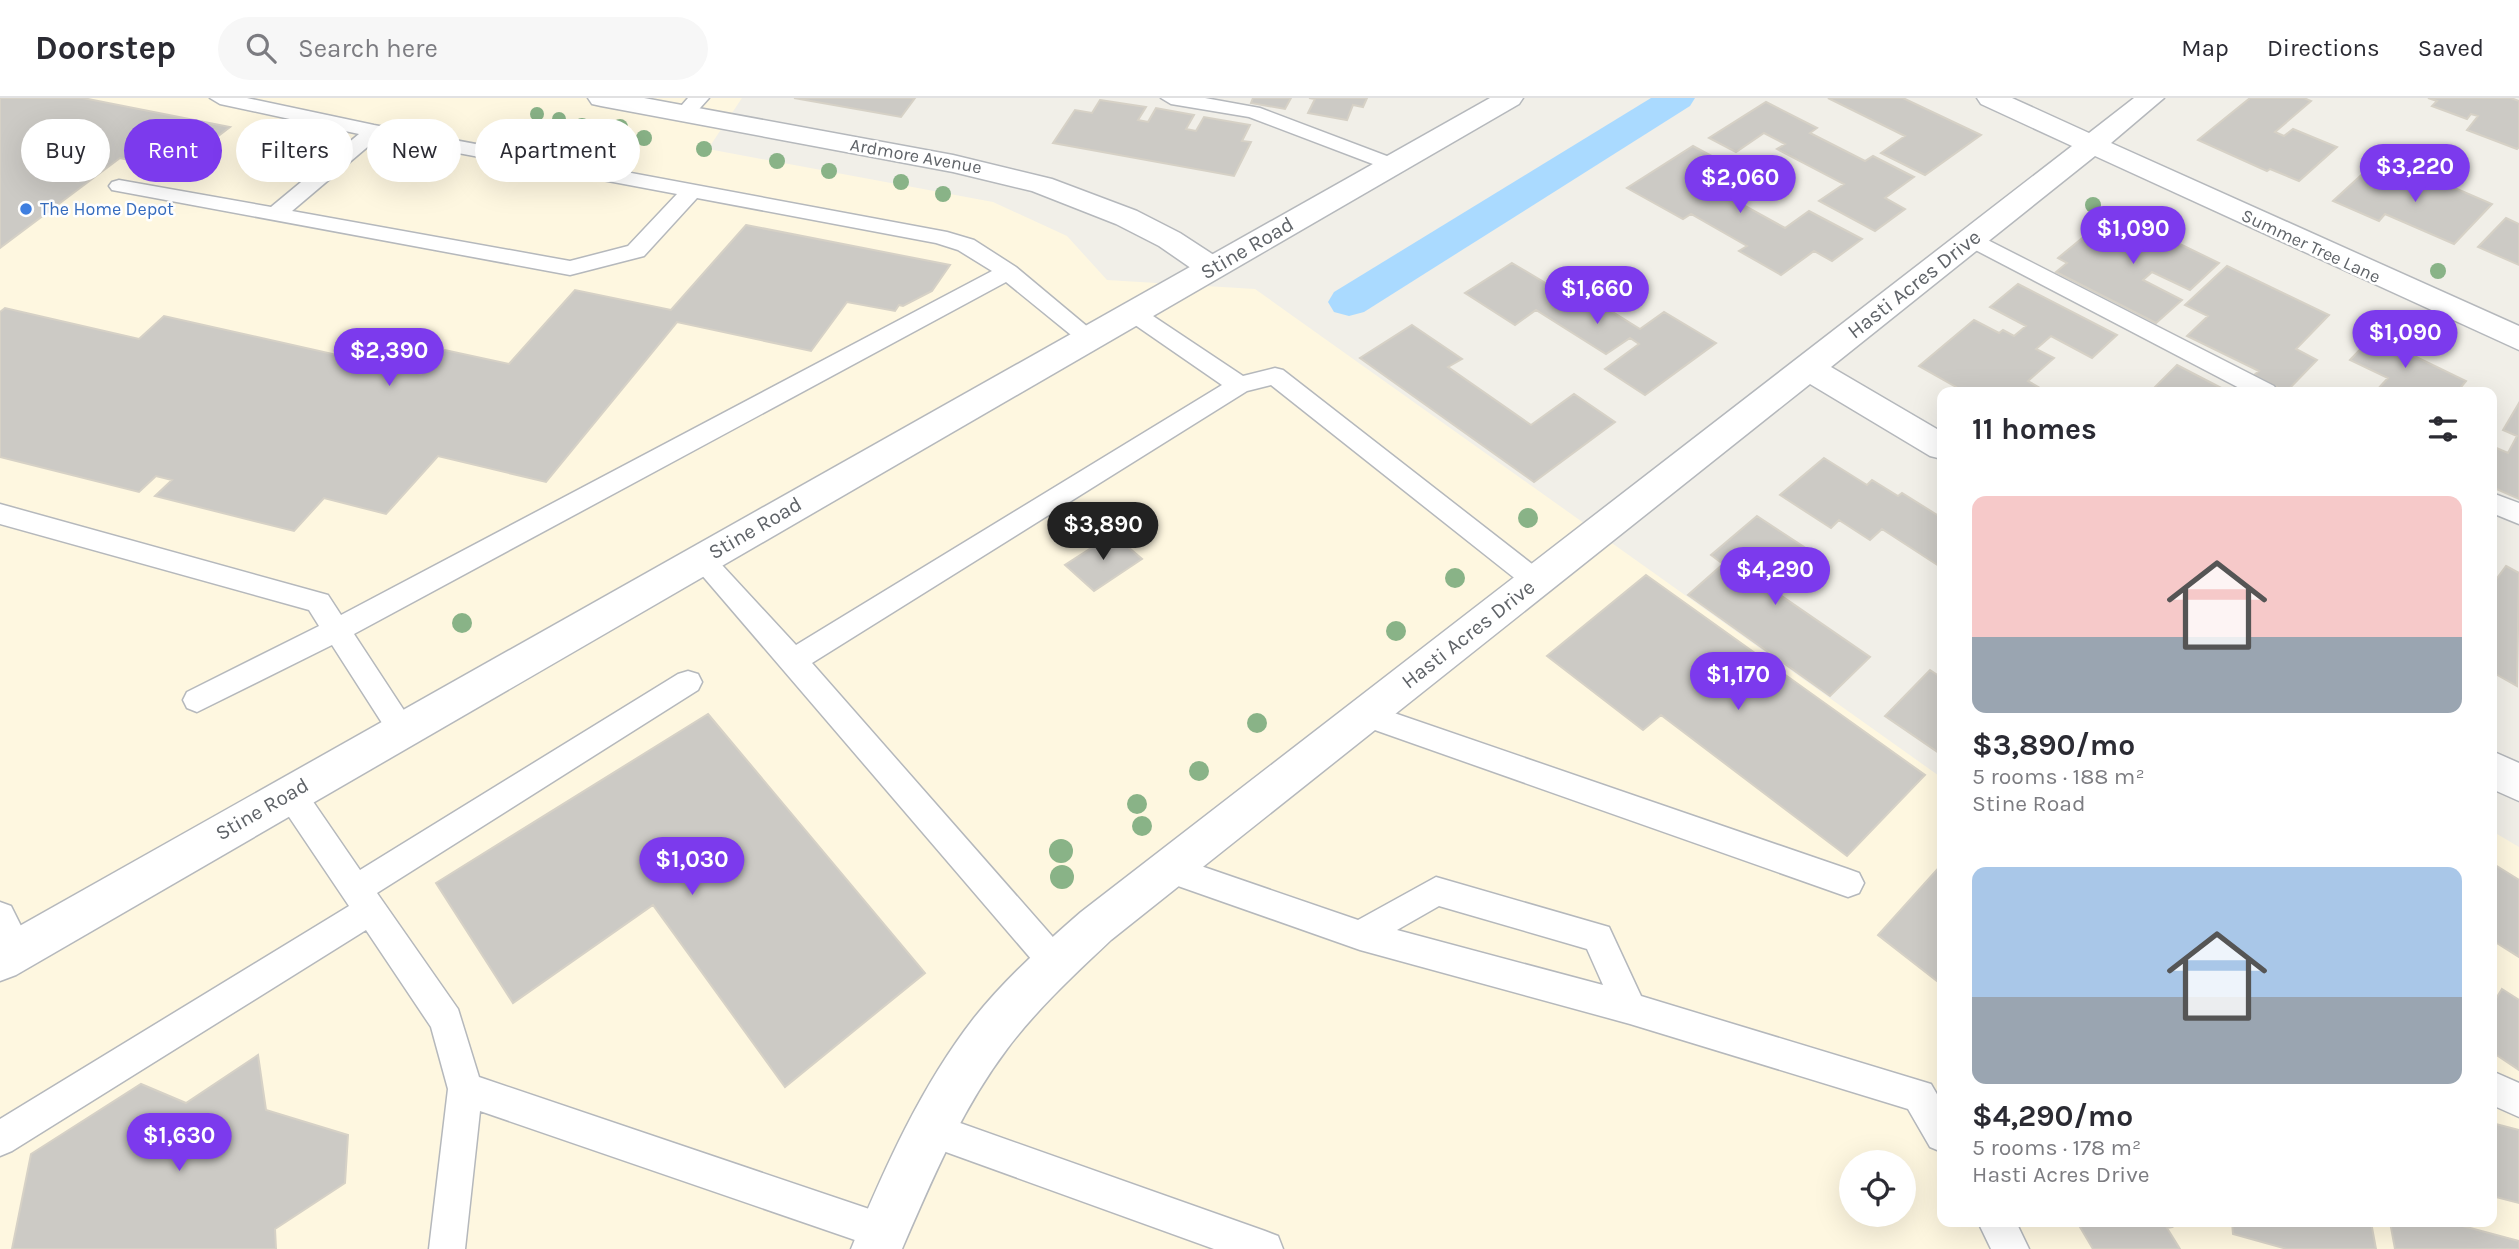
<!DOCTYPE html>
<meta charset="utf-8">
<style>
:root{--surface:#fff;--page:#f7f7f7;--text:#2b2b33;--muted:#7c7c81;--line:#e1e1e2;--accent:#7c3aed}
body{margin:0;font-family:Karla,sans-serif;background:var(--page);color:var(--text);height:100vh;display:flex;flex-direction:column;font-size:26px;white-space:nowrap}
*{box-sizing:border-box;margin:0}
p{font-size:23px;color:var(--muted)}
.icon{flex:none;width:38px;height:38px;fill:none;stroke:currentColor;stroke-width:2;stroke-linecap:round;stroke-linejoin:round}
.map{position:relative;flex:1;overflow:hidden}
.drawer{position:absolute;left:1937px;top:289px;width:560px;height:840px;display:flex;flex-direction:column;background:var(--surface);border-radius:14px;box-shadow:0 7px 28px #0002}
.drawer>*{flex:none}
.top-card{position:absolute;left:21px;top:21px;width:665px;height:63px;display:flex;gap:14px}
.fabs{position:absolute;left:1839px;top:1052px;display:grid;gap:14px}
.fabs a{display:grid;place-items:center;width:77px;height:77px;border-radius:50%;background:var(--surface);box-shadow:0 7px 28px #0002;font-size:35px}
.price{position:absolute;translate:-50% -60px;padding:0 16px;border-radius:24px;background:var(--accent);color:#fff;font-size:23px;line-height:46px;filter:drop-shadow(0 2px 4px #0008)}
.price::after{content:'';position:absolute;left:50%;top:42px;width:21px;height:16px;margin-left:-10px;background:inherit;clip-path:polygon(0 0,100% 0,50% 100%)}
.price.on{background:#222;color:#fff}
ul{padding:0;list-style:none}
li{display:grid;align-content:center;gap:14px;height:371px;padding:0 35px}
li span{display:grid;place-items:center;height:217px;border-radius:14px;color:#555}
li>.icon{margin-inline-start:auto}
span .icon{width:126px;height:126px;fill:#fffc;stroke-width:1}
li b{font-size:30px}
h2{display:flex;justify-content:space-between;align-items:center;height:84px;padding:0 35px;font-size:30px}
.pill{padding:0 24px;border-radius:32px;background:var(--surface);box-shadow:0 7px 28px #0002;font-size:24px;line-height:63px}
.pill.on{background:var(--accent);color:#fff}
header{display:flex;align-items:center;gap:42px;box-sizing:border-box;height:98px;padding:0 35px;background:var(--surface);border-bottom:2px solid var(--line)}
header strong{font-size:33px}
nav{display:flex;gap:38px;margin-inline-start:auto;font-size:24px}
.search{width:490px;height:63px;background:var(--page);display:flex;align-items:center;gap:18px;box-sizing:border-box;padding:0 24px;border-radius:38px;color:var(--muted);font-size:26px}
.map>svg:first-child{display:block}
.commercial{fill:#fef7e0;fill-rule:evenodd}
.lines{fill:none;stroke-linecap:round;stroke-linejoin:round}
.canal{fill:#aadaff;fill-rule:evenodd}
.building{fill:#cccac5;stroke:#d6d1c6;stroke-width:2}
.service-casing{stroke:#b5b8bc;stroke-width:3}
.minor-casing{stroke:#b5b8bc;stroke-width:3}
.tertiary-casing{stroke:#b5b8bc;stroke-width:3}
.service{fill:#fff;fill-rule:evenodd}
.minor{fill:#fff;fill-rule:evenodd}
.tertiary{fill:#fff;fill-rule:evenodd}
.tree{fill:#89b387}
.shop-dot{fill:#3f7fe0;stroke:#fff;stroke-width:2.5}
.labels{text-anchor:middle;stroke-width:5;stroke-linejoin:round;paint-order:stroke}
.far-street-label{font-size:18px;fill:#5f6368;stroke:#fff}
.far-shop-label{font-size:18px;fill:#366cbe;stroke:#fff;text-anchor:start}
.street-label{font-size:21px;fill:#5f6368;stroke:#fff}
</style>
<header>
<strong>Doorstep</strong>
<div class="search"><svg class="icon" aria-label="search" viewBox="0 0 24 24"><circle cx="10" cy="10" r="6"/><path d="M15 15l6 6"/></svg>Search here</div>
<nav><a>Map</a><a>Directions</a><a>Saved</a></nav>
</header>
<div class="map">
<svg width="2519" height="1151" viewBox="0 0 2519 1151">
<rect width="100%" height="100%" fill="#f1efe8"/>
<path class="commercial" d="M0 0H742L708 51 993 104 1067 138 1107 182 1255 191 1942 680V1124H2492V733L2519 749V1151H0ZM1852 1064H1904V1116H1852Z"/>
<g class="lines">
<path class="canal" d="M1651 0H1695L1690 8 1364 214 1349 218 1334 214 1328 204 1334 194Z"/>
</g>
<path class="building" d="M0 0H83L230 29 174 72 120 60 0 150Z
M794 0H915L901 19Z
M1253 0H1291L1285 11 1251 5Z
M1309 0H1367L1363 9 1353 7 1347 22 1308 15 1315 1Z
M1828 0H1903L1981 37 1925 77 1881 55 1905 38Z
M2250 0H2304L2311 3 2275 34 2284 38 2293 31 2337 49 2299 83 2270 71 2267 73 2198 42Z
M2428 0H2511L2519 3V49L2517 51 2467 32 2478 18 2471 16 2467 21 2432 8 2437 3Z
M1100 2 1146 9 1138 22 1148 24 1156 10 1194 17 1186 31 1196 33 1204 19 1250 27 1242 43 1251 44 1234 78 1053 45 1075 12 1092 15Z
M1766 4 1817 30 1810 35 1865 63 1873 58 1914 79 1885 100 1905 111 1875 133 1819 103 1844 86 1777 51 1785 46 1764 35 1736 54 1709 40Z
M1693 48 1723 64 1696 81 1785 130 1809 113 1862 141 1832 163 1814 153 1781 177 1739 153 1747 148 1691 116 1683 121 1627 90Z
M2369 70 2415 89 2427 78 2492 106 2454 146 2385 116 2379 123 2333 103Z
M2114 114 2219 165 2190 192 2152 174 2143 182 2182 202 2156 225 2056 174 2067 165 2058 160Z
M2506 120 2519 126V167L2478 149Z
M746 127 950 167 932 193 903 208 899 207 895 213 847 204 811 253 677 224 546 384 438 358 386 416 324 400 294 433 155 398 172 382 156 378 139 394 0 359V214L5 210 139 241 164 218 421 276 445 252 509 266 575 192 671 212Z
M1512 165 1564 196 1574 190 1640 231 1664 214 1716 245 1645 297 1605 271 1639 246 1630 240 1606 256 1536 212 1515 227 1465 195Z
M2227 168 2329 217 2296 251 2317 262 2286 294 2254 277 2259 273 2187 238 2208 218 2185 207Z
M2018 186 2117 237 2092 260 2051 238 2036 251 2054 260 2028 283 2047 294H1965L1919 268 1974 222 1999 235 2003 232 2014 238 2026 228 1990 209Z
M1412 227 1462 261 1448 269 1531 327 1574 296 1615 324 1534 384 1360 260Z
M2373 238 2466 283 2457 294H2375L2388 280 2350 262Z
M2177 267 2229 294H2164L2155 289Z
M2519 305V401L2492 389V348L2508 355 2517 338 2503 332Z
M1824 360 1867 387 1872 382 1898 398 1902 395 1942 420V470L1882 431 1870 442 1839 422 1831 430 1780 397Z
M1757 418 1807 451 1767 488 1870 559 1830 598 1688 497 1723 466 1711 457Z
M1113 436 1142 461 1094 493 1065 467Z
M2506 468 2519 475 2517 588 2492 574V487Z
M1646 477 1925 677 1847 758 1661 617 1643 632 1547 558Z
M1930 572 1942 580V657L1885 618Z
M708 616 925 875 785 989 653 807 513 905 436 785Z
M2492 765 2519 782V859L2492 842Z
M1942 766V887L1878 837Z
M2502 891 2519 902V972L2492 954V907Z
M258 957 266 1012 348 1037 345 1085 275 1131 276 1151H12L31 1056 141 986 186 1005Z
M2492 1025 2519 1032V1105L2492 1098Z
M2077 1124H2168L2172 1129 2167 1130 2180 1151H2093Z
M2232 1124H2371L2376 1151H2287L2233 1136Z
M2390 1124H2448L2519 1143V1151H2395Z"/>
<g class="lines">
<g class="service-casing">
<path id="service" d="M210 0H247L374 27 947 134 974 142 1016 169 1101 240 1097 245 1089 248 1081 245 1006 184 354 536 411 623 415 631 411 639 401 643 391 639 332 547 197 614 187 610 183 602 187 594 319 528 309 512 0 426V406L328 497 341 517 992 173 958 152 936 145 697 100 644 158 570 177 112 92 109 88 112 84 119 82 271 109 359 36 220 6ZM378 40 677 96 628 148 570 163 292 113Z
M688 0H709L692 19H678L675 15Z
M1161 0H1205L1260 10 1400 63 1403 67 1400 71H1386L1249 19 1171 6Z
M1972 134 2274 288 2278 294H2247L1964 146 1961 141 1964 136Z
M1133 208 1141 210 1243 278 1275 270 1283 272 1545 476 1549 483 1545 490 1536 493 1527 490 1271 287 1247 293 812 565 1066 854 1071 865 1066 876 1055 880 1044 876 688 461 692 454 701 451 710 454 796 547 1222 287 1125 220 1122 215 1125 210Z
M2492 395 2519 405V426L2492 415Z
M688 573 698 576 702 584 698 592 377 795 458 911 479 979 884 1116 897 1121 902 1134 897 1147 881 1151 480 1013 465 1151H429L448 991 431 929 366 832 12 1053 0 1058V1021L349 808 279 704 275 695 279 686 290 682 301 686 360 772 678 576Z
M1365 605 1848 771 1859 775 1864 785 1859 795 1848 799 1355 625 1351 617 1355 609Z
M1169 757 1358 822 1436 779 1609 829 1641 898 1931 986 1942 1005V1054L1930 1049 1908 1011 1630 926 1360 852 1158 781 1154 771 1158 761ZM1439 808 1587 851 1603 887 1397 832Z
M0 804 11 808 33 852 28 863 17 867 6 863 0 851Z
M2492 973 2519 985V1019L2492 1007Z
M932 1015 1265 1133 1278 1138 1283 1151H1214L932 1049 920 1044 915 1032 920 1020Z
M1978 1124H2016L2029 1151H1991Z"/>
</g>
<g class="minor-casing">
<path id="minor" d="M588 0H644L953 57 1052 81 1137 113 1180 135 1223 163 1227 170 1223 177 1212 180 1201 177 1159 148 1116 126 1032 93 953 74 601 8 592 6Z
M1977 0H2012L2089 35 2134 0H2164L2111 45 2519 228V252L2095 58 1831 269 1942 334V361L1930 358 1810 286 1111 842C1075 876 1037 911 1007 951 961 1012 932 1082 902 1151H851C884 1071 921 988 974 920 1005 881 1043 847 1081 814L2072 48 1981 6Z
M2492 653 2519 665V703L2492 691Z"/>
</g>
<g class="tertiary-casing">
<path id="tertiary" d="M1490 0H1523L1519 6 16 877 0 883V839Z"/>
</g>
<use href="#service" class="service"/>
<use href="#minor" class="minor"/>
<use href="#tertiary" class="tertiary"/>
</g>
<g class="tree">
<circle cx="537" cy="16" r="7"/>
<circle cx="559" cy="21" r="7"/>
<circle cx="582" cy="28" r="8"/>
<circle cx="620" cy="29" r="8"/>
<circle cx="644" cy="40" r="8"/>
<circle cx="704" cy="51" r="8"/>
<circle cx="777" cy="63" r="8"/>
<circle cx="829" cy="73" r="8"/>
<circle cx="901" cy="84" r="8"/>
<circle cx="943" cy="96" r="8"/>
<circle cx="2093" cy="107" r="8"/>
<circle cx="2438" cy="173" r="8"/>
<circle cx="1528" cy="420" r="10"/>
<circle cx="1455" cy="480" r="10"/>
<circle cx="462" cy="525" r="10"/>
<circle cx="1396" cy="533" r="10"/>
<circle cx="1257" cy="625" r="10"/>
<circle cx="1199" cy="673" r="10"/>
<circle cx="1137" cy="706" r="10"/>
<circle cx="1142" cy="728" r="10"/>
<circle cx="1061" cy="753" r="12"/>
<circle cx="1062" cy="779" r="12"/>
</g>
<circle class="shop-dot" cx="26" cy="111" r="7"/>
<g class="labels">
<g class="far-street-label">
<text transform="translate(916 58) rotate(10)" y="6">Ardmore Avenue</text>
<text transform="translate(2311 148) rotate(25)" y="6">Summer Tree Lane</text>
</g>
<g class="far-shop-label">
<text x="40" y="117">The Home Depot</text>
</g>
<g class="street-label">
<text transform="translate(1247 150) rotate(-30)" y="7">Stine Road</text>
<text transform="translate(1914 186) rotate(-38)" y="7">Hasti Acres Drive</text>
<text transform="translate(755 430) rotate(-30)" y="7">Stine Road</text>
<text transform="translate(1468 536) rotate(-38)" y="7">Hasti Acres Drive</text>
<text transform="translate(262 711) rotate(-30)" y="7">Stine Road</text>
</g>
</g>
</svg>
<div class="fabs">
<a><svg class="icon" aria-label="locate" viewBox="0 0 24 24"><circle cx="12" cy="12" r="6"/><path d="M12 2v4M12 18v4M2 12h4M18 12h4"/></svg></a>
</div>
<b class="price" style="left:2415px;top:106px">$3,220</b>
<b class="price" style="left:1740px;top:117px">$2,060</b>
<b class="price" style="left:2133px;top:168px">$1,090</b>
<b class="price" style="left:1597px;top:228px">$1,660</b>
<b class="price" style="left:2405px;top:272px">$1,090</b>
<b class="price" style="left:389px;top:290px">$2,390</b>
<b class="price on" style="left:1103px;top:464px">$3,890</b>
<b class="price" style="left:1775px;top:509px">$4,290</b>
<b class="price" style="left:1738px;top:614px">$1,170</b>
<b class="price" style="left:692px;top:799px">$1,030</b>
<b class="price" style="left:179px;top:1075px">$1,630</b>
<div class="top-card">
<a class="pill">Buy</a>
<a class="pill on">Rent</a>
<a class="pill">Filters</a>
<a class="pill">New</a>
<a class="pill">Apartment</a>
</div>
<section class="drawer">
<h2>11 homes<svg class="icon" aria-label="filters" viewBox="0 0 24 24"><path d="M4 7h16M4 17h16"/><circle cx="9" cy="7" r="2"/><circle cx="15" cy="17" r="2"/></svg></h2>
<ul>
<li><span style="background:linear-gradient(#f6c9c9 65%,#9aa5b1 0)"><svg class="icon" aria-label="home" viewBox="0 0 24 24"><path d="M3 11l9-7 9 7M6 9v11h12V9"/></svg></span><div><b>$3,890/mo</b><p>5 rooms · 188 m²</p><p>Stine Road</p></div></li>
<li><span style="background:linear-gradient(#a9c7e8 60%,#9aa5b1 0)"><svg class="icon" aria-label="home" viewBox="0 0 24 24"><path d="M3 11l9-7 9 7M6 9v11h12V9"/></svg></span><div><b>$4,290/mo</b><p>5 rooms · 178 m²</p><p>Hasti Acres Drive</p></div></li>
</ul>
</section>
</div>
